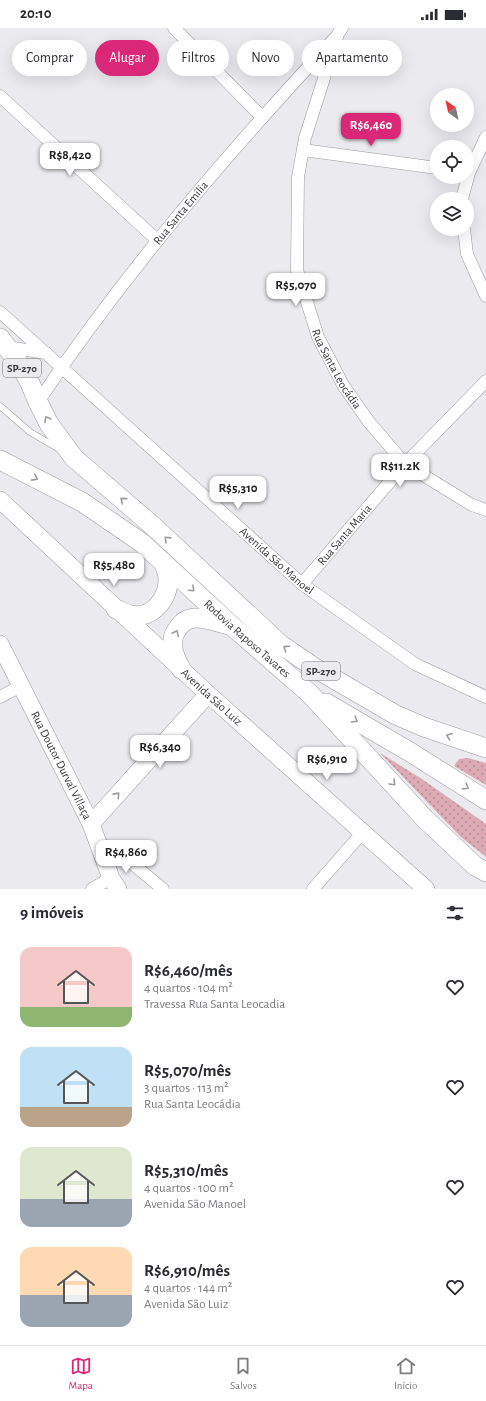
<!DOCTYPE html>
<html lang="pt">
<meta charset="utf-8">
<style>
:root{--surface:#fff;--page:#f2f2f3;--text:#2b2b33;--muted:#7c7c81;--line:#e1e1e2;--accent:#db2777}
body{margin:0;font-family:"Alegreya Sans",sans-serif;background:var(--page);color:var(--text);height:100vh;display:flex;flex-direction:column;font-size:15px;white-space:nowrap}
*{box-sizing:border-box;margin:0}
p{font-size:13px;color:var(--muted)}
.icon{flex:none;width:22px;height:22px;fill:none;stroke:currentColor;stroke-width:2;stroke-linecap:round;stroke-linejoin:round}
.map{position:relative;height:861px;overflow:hidden}
.drawer{display:flex;flex-direction:column;background:var(--surface);flex:1}
.drawer>*{flex:none}
.top-card{position:absolute;left:12px;top:12px;width:462px;height:36px;display:flex;gap:8px}
.needle{width:26px;rotate:327deg}
.tools{position:absolute;left:430px;top:60px;display:grid;gap:8px}
.tools a{display:grid;place-items:center;width:44px;height:44px;border-radius:50%;background:var(--surface);box-shadow:0 4px 16px #0002;font-size:20px}
.price{position:absolute;translate:-50% -34px;padding:0 9px;border-radius:8px;background:#fff;color:#222;font-size:13px;line-height:26px;filter:drop-shadow(0 1px 2px #0008)}
.price::after{content:'';position:absolute;left:50%;top:24px;width:12px;height:9px;margin-left:-6px;background:inherit;clip-path:polygon(0 0,100% 0,50% 100%)}
.price.active{background:var(--accent);color:#fff}
ul{padding:0;list-style:none}
li{display:flex;align-items:center;gap:12px;height:100px;padding:0 20px}
li span{display:grid;place-items:center;flex:none;width:112px;height:80px;border-radius:12px;color:#555}
li>.icon{margin-inline-start:auto}
span .icon{width:48px;height:48px;fill:#fffc;stroke-width:1}
li b{font-size:17px}
h2{display:flex;justify-content:space-between;align-items:center;height:48px;padding:0 20px;font-size:17px}
.tag{padding:0 14px;border-radius:18px;background:var(--surface);box-shadow:0 4px 16px #0002;font-size:14px;line-height:36px}
.tag.active{background:var(--accent);color:#fff}
.status{display:flex;justify-content:space-between;align-items:center;height:28px;padding:0 20px;background:var(--surface);direction:ltr}
.status svg{height:11px;fill:currentColor}
.menu{display:flex;justify-content:space-around;align-items:center;height:56px;border-top:1px solid var(--line);background:var(--surface);font-size:11px;color:var(--muted)}
.menu a{display:grid;justify-items:center;gap:2px}
.menu .active{color:var(--accent)}
.map>svg:first-child{display:block}
.grass{fill:url(#grass-dots)}
.lines{fill:none;stroke-linecap:round;stroke-linejoin:round}
.lane-casing{stroke:#9c9a9f;stroke-width:7}
.street-casing{stroke:#9c9a9f;stroke-width:13}
.secondary-casing{stroke:#9c9a9f;stroke-width:18}
.primary-casing{stroke:#9c9a9f;stroke-width:20}
.lane{stroke:#fff;stroke-width:6}
.street{stroke:#fff;stroke-width:12}
.secondary{stroke:#fff;stroke-width:17}
.primary{stroke:#fff;stroke-width:19}
.oneway{stroke:#9c9c9c}
.labels{text-anchor:middle;stroke-width:3;stroke-linejoin:round;paint-order:stroke}
.shield{fill:#ebeaee;stroke:#6e6d70;stroke-width:1}
.shield-label{font-size:11px;font-weight:bold;fill:#38383a}
.street-label{font-size:12px;fill:#38383a;stroke:#ebeaee}
</style>
<div class="status"><b>20:10</b><svg viewBox="0 0 49 12"><path d="M0 12V9h3v3zM5 12V6h3v6zM10 12V3h3v9zM15 12V0h3v12zM26 1h20v11H26zM47 4h2v5h-2z"/></svg></div>
<div class="map">
<svg width="486" height="861" viewBox="0 0 486 861">
<defs>
<pattern id="grass-dots" width="8" height="8" patternUnits="userSpaceOnUse"><rect width="8" height="8" fill="#dbaab4"/><path d="M2 2h.1M6 6h.1" fill="none" stroke="#b38b93" stroke-width="1.8" stroke-linecap="round"/></pattern>
</defs>
<rect width="100%" height="100%" fill="#ebeaee"/>
<path class="grass" d="M380 725 422 751 486 796V829L461 809Z
M468 730 486 735V757L454 738 459 731Z"/>
<g class="lines">
<g class="lane-casing">
<path id="lane" d="M0 378 30 404 59 421"/>
</g>
<g class="street-casing">
<g id="street">
<path d="M174 0 262 89"/>
<path id="s1" d="M342 0 338 6 305 110 298 149 297 242 318 309 343 357 369 394 405 436 472 477 486 482"/>
<path d="M0 68 157 212"/>
<path d="M303 122 437 140"/>
<path d="M462 171 469 145 486 109"/>
<path d="M464 201 467 226 486 268"/>
<path id="s2" d="M0 284 302 556 415 636 486 669"/>
<path d="M7 319 46 325"/>
<path id="s3" d="M38 374C125 244 228 125 335 10"/>
<path id="s4" d="M302 556 405 436 486 353"/>
<path d="M0 669 21 658"/>
<path d="M98 815 116 822 163 861"/>
<path d="M92 861 111 850"/>
<path d="M313 861 363 804"/>
</g>
</g>
<g class="secondary-casing">
<g id="secondary">
<path id="s5" d="M0 472 208 666 426 861"/>
<path id="s6" d="M0 616 91 796 111 850 118 861"/>
<path d="M91 796 208 666"/>
</g>
</g>
<g class="primary-casing">
<g id="primary">
<path d="M0 310 20 337 30 355 38 374 49 396 74 430 153 498 280 616 315 640 396 687 424 699 486 720"/>
<path id="s7" d="M0 432 82 474 142 515 232 598 309 665 424 790 475 838 486 844"/>
<path d="M116 581C121 583 126 586 131 587 153 592 169 569 168 550 168 545 165 539 164 535"/>
<path d="M181 641C178 635 174 628 173 621 170 607 181 590 196 590 208 590 219 595 230 597"/>
<path d="M326 675 410 724 486 772"/>
</g>
</g>
<use href="#lane" class="lane"/>
<use href="#street" class="street"/>
<use href="#secondary" class="secondary"/>
<use href="#primary" class="primary"/>
</g>
<defs><path id="oneway-chevron" d="M-2-3.5L2.5 0L-2 3.5" fill="none" stroke-width="1.6" stroke-linecap="round" stroke-linejoin="round"/></defs>
<g class="oneway">
<use href="#oneway-chevron" transform="translate(47 391) rotate(-119)"/>
<use href="#oneway-chevron" transform="translate(35 450) rotate(28)"/>
<use href="#oneway-chevron" transform="translate(123 472) rotate(-139)"/>
<use href="#oneway-chevron" transform="translate(167 511) rotate(-136)"/>
<use href="#oneway-chevron" transform="translate(192 561) rotate(43)"/>
<use href="#oneway-chevron" transform="translate(176 605) rotate(-63)"/>
<use href="#oneway-chevron" transform="translate(286 620) rotate(-146)"/>
<use href="#oneway-chevron" transform="translate(355 692) rotate(31)"/>
<use href="#oneway-chevron" transform="translate(449 708) rotate(-160)"/>
<use href="#oneway-chevron" transform="translate(393 755) rotate(47)"/>
<use href="#oneway-chevron" transform="translate(466 759) rotate(32)"/>
<use href="#oneway-chevron" transform="translate(117 767) rotate(-48)"/>
</g>
<g class="labels">
<g class="shield">
<rect x="3" y="331" width="38" height="18" rx="3"/>
<rect x="302" y="634" width="38" height="18" rx="3"/>
</g>
<g class="shield-label">
<text x="22" y="344">SP-270</text>
<text x="321" y="647">SP-270</text>
</g>
<g class="street-label">
<text dy="4" stroke="none"><textPath href="#s3" startOffset="237">Rua Santa Emília</textPath></text>
<text dy="4" stroke="none"><textPath href="#s1" startOffset="356">Rua Santa Leocádia</textPath></text>
<text dy="4" stroke="none"><textPath href="#s4" startOffset="65">Rua Santa Maria</textPath></text>
<text dy="4" stroke="none"><textPath href="#s2" startOffset="372">Avenida São Manoel</textPath></text>
<text dy="4" stroke="none"><textPath href="#s7" startOffset="307">Rodovia Raposo Tavares</textPath></text>
<text dy="4" stroke="none"><textPath href="#s5" startOffset="289">Avenida São Luiz</textPath></text>
<text dy="4" stroke="none"><textPath href="#s6" startOffset="136">Rua Doutor Durval Villaça</textPath></text>
</g>
</g>
</svg>
<div class="tools">
<a><svg class="needle" viewBox="-14 -14 28 28"><path d="M0-13l5 13h-10z" fill="#e53935"/><path d="M0 13l5-13h-10z" fill="#7c7c81"/></svg></a>
<a><svg class="icon" aria-label="locate" viewBox="0 0 24 24"><circle cx="12" cy="12" r="6"/><path d="M12 2v4M12 18v4M2 12h4M18 12h4"/></svg></a>
<a><svg class="icon" aria-label="layers" viewBox="0 0 24 24"><path d="M12 4l9 5-9 5-9-5zM3 14l9 5 9-5"/></svg></a>
</div>
<b class="price active" style="left:371px;top:119px">R$6,460</b>
<b class="price" style="left:70px;top:149px">R$8,420</b>
<b class="price" style="left:296px;top:279px">R$5,070</b>
<b class="price" style="left:400px;top:460px">R$11.2K</b>
<b class="price" style="left:238px;top:482px">R$5,310</b>
<b class="price" style="left:114px;top:559px">R$5,480</b>
<b class="price" style="left:160px;top:741px">R$6,340</b>
<b class="price" style="left:327px;top:753px">R$6,910</b>
<b class="price" style="left:126px;top:846px">R$4,860</b>
<div class="top-card">
<a class="tag">Comprar</a>
<a class="tag active">Alugar</a>
<a class="tag">Filtros</a>
<a class="tag">Novo</a>
<a class="tag">Apartamento</a>
</div>
</div>
<section class="drawer">
<h2>9 imóveis<svg class="icon" aria-label="filters" viewBox="0 0 24 24"><path d="M4 7h16M4 17h16"/><circle cx="9" cy="7" r="2"/><circle cx="15" cy="17" r="2"/></svg></h2>
<ul>
<li><span style="background:linear-gradient(#f6c9c9 75%,#8fb573 0)"><svg class="icon" aria-label="home" viewBox="0 0 24 24"><path d="M3 11l9-7 9 7M6 9v11h12V9"/></svg></span><div><b>R$6,460/mês</b><p>4 quartos · 104 m²</p><p>Travessa Rua Santa Leocadia</p></div><svg class="icon" aria-label="heart" viewBox="0 0 24 24"><path d="M12 20l-8-8c-3-5 5-10 8-4 3-6 11-1 8 4z"/></svg></li>
<li><span style="background:linear-gradient(#bfe0f5 75%,#b9a48a 0)"><svg class="icon" aria-label="home" viewBox="0 0 24 24"><path d="M3 11l9-7 9 7M6 9v11h12V9"/></svg></span><div><b>R$5,070/mês</b><p>3 quartos · 113 m²</p><p>Rua Santa Leocádia</p></div><svg class="icon" aria-label="heart" viewBox="0 0 24 24"><path d="M12 20l-8-8c-3-5 5-10 8-4 3-6 11-1 8 4z"/></svg></li>
<li><span style="background:linear-gradient(#dfe7d0 65%,#9aa5b1 0)"><svg class="icon" aria-label="home" viewBox="0 0 24 24"><path d="M3 11l9-7 9 7M6 9v11h12V9"/></svg></span><div><b>R$5,310/mês</b><p>4 quartos · 100 m²</p><p>Avenida São Manoel</p></div><svg class="icon" aria-label="heart" viewBox="0 0 24 24"><path d="M12 20l-8-8c-3-5 5-10 8-4 3-6 11-1 8 4z"/></svg></li>
<li><span style="background:linear-gradient(#ffd9b3 60%,#9aa5b1 0)"><svg class="icon" aria-label="home" viewBox="0 0 24 24"><path d="M3 11l9-7 9 7M6 9v11h12V9"/></svg></span><div><b>R$6,910/mês</b><p>4 quartos · 144 m²</p><p>Avenida São Luiz</p></div><svg class="icon" aria-label="heart" viewBox="0 0 24 24"><path d="M12 20l-8-8c-3-5 5-10 8-4 3-6 11-1 8 4z"/></svg></li>
</ul>
</section>
<nav class="menu">
<a class="active"><svg class="icon" aria-label="map" viewBox="0 0 24 24"><path d="M3 6l6-2 6 2 6-2v14l-6 2-6-2-6 2zM9 4v14M15 6v14"/></svg>Mapa</a>
<a><svg class="icon" aria-label="saved" viewBox="0 0 24 24"><path d="M7 4h10v16l-5-4-5 4z"/></svg>Salvos</a>
<a><svg class="icon" aria-label="home" viewBox="0 0 24 24"><path d="M3 11l9-7 9 7M6 9v11h12V9"/></svg>Início</a>
</nav>
